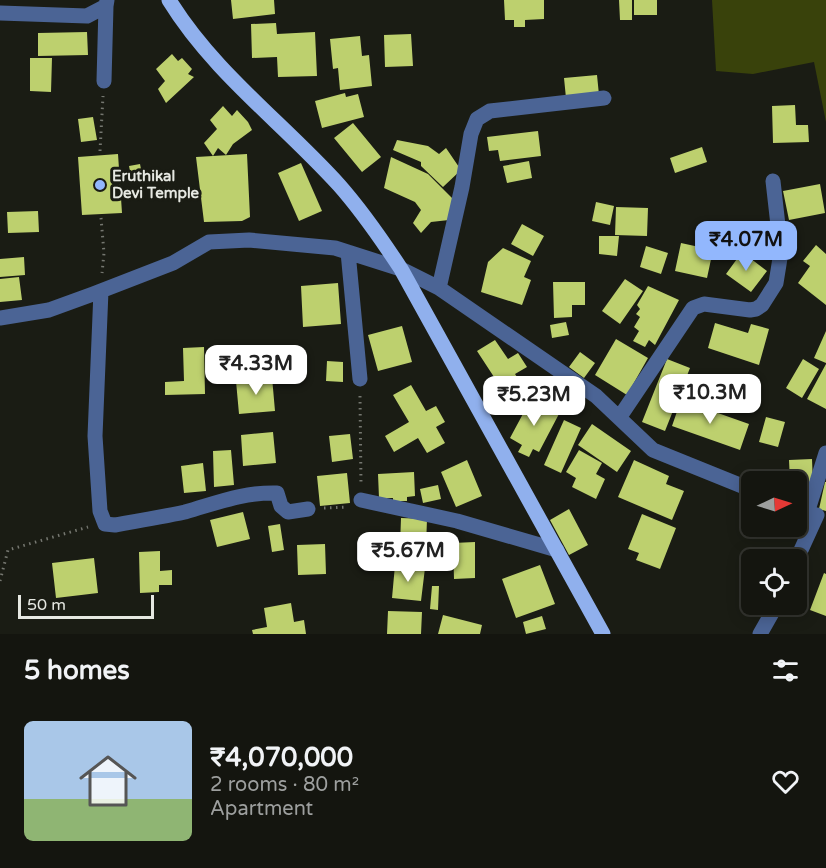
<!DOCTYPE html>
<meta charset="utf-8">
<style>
:root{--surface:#14150f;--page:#21221d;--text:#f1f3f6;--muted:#9d9f9e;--line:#33342f;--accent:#92b7fd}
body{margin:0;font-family:"Varela Round",sans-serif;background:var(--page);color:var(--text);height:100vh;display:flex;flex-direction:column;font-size:22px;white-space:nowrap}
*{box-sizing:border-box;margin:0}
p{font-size:20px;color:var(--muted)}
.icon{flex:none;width:33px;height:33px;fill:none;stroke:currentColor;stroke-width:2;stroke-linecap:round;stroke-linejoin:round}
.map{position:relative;height:634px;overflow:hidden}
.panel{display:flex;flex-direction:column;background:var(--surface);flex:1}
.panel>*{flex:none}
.needle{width:39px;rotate:86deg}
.tools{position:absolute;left:741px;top:471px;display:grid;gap:12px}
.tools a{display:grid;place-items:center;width:66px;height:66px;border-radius:9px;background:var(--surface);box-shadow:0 3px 15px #0003,0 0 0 2px var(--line);font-size:30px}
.scale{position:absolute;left:18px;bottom:15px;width:136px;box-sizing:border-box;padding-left:6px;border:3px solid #e6e8e2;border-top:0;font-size:16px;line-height:21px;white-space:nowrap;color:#e6e8e2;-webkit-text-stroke:4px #1a1c14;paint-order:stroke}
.price{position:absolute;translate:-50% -51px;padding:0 14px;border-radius:12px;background:#fff;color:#222;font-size:20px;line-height:39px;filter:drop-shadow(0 2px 3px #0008)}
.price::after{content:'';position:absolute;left:50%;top:36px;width:18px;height:14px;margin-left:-9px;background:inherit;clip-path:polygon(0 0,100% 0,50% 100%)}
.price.selected{background:var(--accent);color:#111}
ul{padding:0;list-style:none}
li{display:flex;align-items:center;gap:18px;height:150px;padding:0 24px}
li span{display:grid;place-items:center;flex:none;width:168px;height:120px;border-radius:9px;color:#555}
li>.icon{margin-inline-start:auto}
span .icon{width:72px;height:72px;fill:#fffc;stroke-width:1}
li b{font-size:26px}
h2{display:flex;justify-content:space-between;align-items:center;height:72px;padding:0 24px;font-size:26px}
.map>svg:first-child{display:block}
.green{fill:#39420b}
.building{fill:#bdd06e}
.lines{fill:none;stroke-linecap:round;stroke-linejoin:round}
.path{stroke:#757770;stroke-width:3;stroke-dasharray:1.5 4.5;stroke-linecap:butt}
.minor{stroke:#4b6495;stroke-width:15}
.major{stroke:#90b0ed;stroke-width:15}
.poi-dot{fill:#92b7fd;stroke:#1a1c14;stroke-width:2}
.labels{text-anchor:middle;stroke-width:6;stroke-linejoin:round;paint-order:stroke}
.poi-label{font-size:15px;font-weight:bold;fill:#e6e8e2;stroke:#1a1c14;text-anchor:start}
</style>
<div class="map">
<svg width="826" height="634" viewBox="0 0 826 634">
<rect width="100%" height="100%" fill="#1a1c14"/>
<path class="green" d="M712 0H826V122L814 62 753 74 716 71Z"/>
<path class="building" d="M231 0H274L275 14 233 19Z
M504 0H544V19L525 20V27H514V20H505Z
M619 0H632V20H620Z
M634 0H657V15H634Z
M276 23 277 34 315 32 317 76 278 77 277 57 252 58 251 24Z
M87 32 88 55 38 56V33Z
M411 34 413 66 385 67 384 35Z
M360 36 362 56 369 55 372 86 340 90 338 68 333 69 330 39Z
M172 54 178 61 182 58 192 69 188 74 194 77 166 103 158 89 165 81 156 69Z
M30 58H52L51 92 30 91Z
M597 75 599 95 566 98 564 78Z
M345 93 346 97 358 94 364 117 322 128 315 101Z
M795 105 796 125H808L809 142 773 143 772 106Z
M223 106 232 116 237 110 248 122 252 130 233 144 226 155 218 148 213 156 204 143 217 129 210 120Z
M93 117 97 140 81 142 78 119Z
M353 123 381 157 362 172 334 138Z
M538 131 541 156 500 161 498 150 489 151 487 137Z
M397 140 428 146 439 154 446 148 461 170 443 187 421 166V162L393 150Z
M702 147 707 162 675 173 670 158Z
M118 154 122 213 82 215 78 157Z
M247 154 250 217 242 221 204 222 196 157Z
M391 157 428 174 456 202 449 220 431 222 421 233 413 223 421 210 415 202 384 188Z
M529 161 532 178 507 183 503 166Z
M301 163 322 211 299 221 278 173Z
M140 164 143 179 132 181 129 166Z
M820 184 825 213 789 220 783 191Z
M596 202 614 206 610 225 592 221Z
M616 207 648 208 647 236 615 235Z
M38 211 39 232 8 233 7 212Z
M522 224 544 236 533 256 511 244Z
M599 236H619L617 256 599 254Z
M681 243 713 250 707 278 675 271Z
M816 245 826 254V305L798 283 810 266 803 261Z
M646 246 668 253 661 274 640 267Z
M503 248 531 261 524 277 531 280 522 305 481 292 488 262Z
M742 252 767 271 751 292 726 274Z
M24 257 25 275 0 277V259Z
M19 277 22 300 0 302V279Z
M625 279 643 291 620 324 602 311Z
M553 282H585V305H572V317L554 318Z
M338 283 341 324 303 327 301 286Z
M648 286 679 300 655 345 649 340 645 347 633 341 639 331 634 327 640 317 636 314 640 309 637 305Z
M566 322 569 335 552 338 550 325Z
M715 323 748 333 751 324 769 329 759 365 708 348Z
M402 326 412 362 378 371 368 335Z
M826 331V363L814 358Z
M616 339 648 358 627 395 595 375Z
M495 340 508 359 518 353 527 367 515 374 527 392 511 403 477 351Z
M204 347 205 394 165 395V382L184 381 183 348Z
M580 352 595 363 584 378 569 367Z
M667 359 690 368 665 431 642 422Z
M803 359 819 369 802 398 786 388Z
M327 361 343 362V382L326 381Z
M826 364V409L807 399Z
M272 377 275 411 239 414 236 381Z
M411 385 426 411 436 406 445 422 436 427 445 443 427 453 418 438 394 452 385 436 409 422 393 395Z
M532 397 560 412 539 452 533 449 529 457 518 452 522 445 510 438Z
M681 400 749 424 740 450 672 426Z
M766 417 785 422 778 447 759 442Z
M564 420 581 428 561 473 544 465Z
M592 424 631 451 617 472 578 445Z
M273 432 276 463 243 466 241 435Z
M350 434 353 459 332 462 329 436Z
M231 450 234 485 214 487 213 451Z
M579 450 602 463 596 474 605 479 596 499 572 487 576 478 566 472Z
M812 459 813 485H796V482H790L789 460Z
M467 460 482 496 456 507 441 472Z
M634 460 669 476 666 484 684 491 672 520 618 497Z
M203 463 206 491 184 493 181 466Z
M414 472 415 496 407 497V501H393V498H379L378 474Z
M347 473 350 503 320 506 317 476Z
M825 482H826V511L819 509Z
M438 485 441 499 423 503 420 489Z
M569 509 588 545 569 555 550 520Z
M243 512 250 539 217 547 210 520Z
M642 514 676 528 660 569 636 560 639 553 628 549Z
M401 518 427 519 426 547 400 546Z
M280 524 284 550 272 552 268 526Z
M440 542H450L451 567H440Z
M475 542V578L454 579 453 543Z
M325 544 326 574 298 575 297 545Z
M160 551V571L172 570V585H159V592L140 593 139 552Z
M94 558 98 593 56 598 52 563Z
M395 565 425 568 421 601 392 598Z
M540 565 555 604 516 618 502 579Z
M824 573 826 574V616L810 610Z
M432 586H439L438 610 430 609Z
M291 603 294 622 304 620 306 634H253L252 630 267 627 264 608Z
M388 611 422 612 421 634H387Z
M443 615 482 625 480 634H438Z
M542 616 546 629 526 634 523 622Z"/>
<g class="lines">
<path class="path" d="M100 151 103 96
M101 218 104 253 102 273
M360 396 361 485
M324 508 348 507
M0 581 8 550 88 527"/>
<path class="minor" d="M0 13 87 16 106 6 107 0
M104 81 106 6
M348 252 360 379
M439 288 462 187 471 134 477 119 490 111 604 98
M101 291 95 436 100 511 105 524 115 525C138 521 162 517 185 512 217 503 243 492 277 493L281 506 288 512 308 509
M0 318 49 310 93 294 173 263 209 242 249 240 335 248 401 269 439 288 596 396 653 450 752 490
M619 418 693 308 704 304 750 310 756 309 762 305 776 283 781 252 773 181
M361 500 457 521 557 550
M808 510 826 453
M796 561 817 515
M760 634 777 604"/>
<path class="major" d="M169 0C214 73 282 122 339 185 362 211 382 240 401 269L603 634"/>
</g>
<circle class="poi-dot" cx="100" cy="185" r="6"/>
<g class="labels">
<g class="poi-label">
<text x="112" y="181">Eruthikal<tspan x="112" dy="17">Devi Temple</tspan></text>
</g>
</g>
</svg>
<div class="tools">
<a><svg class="needle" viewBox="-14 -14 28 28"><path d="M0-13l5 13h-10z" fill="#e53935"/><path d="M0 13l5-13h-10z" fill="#9d9f9e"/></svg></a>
<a><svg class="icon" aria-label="locate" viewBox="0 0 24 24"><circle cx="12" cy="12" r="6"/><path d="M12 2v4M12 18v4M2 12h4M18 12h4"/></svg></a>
</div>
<div class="scale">50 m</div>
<b class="price selected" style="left:746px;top:272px">₹4.07M</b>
<b class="price" style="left:256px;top:396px">₹4.33M</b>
<b class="price" style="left:710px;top:425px">₹10.3M</b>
<b class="price" style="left:534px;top:427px">₹5.23M</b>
<b class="price" style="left:408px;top:583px">₹5.67M</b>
</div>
<section class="panel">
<h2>5 homes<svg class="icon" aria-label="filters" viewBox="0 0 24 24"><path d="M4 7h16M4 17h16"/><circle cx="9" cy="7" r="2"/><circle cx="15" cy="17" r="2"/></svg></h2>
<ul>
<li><span style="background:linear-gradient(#a9c7e8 65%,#8fb573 0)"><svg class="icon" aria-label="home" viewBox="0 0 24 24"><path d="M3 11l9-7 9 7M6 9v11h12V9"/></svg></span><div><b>₹4,070,000</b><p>2 rooms · 80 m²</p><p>Apartment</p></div><svg class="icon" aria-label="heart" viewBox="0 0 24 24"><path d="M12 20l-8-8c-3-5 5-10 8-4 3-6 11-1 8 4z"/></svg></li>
</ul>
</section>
